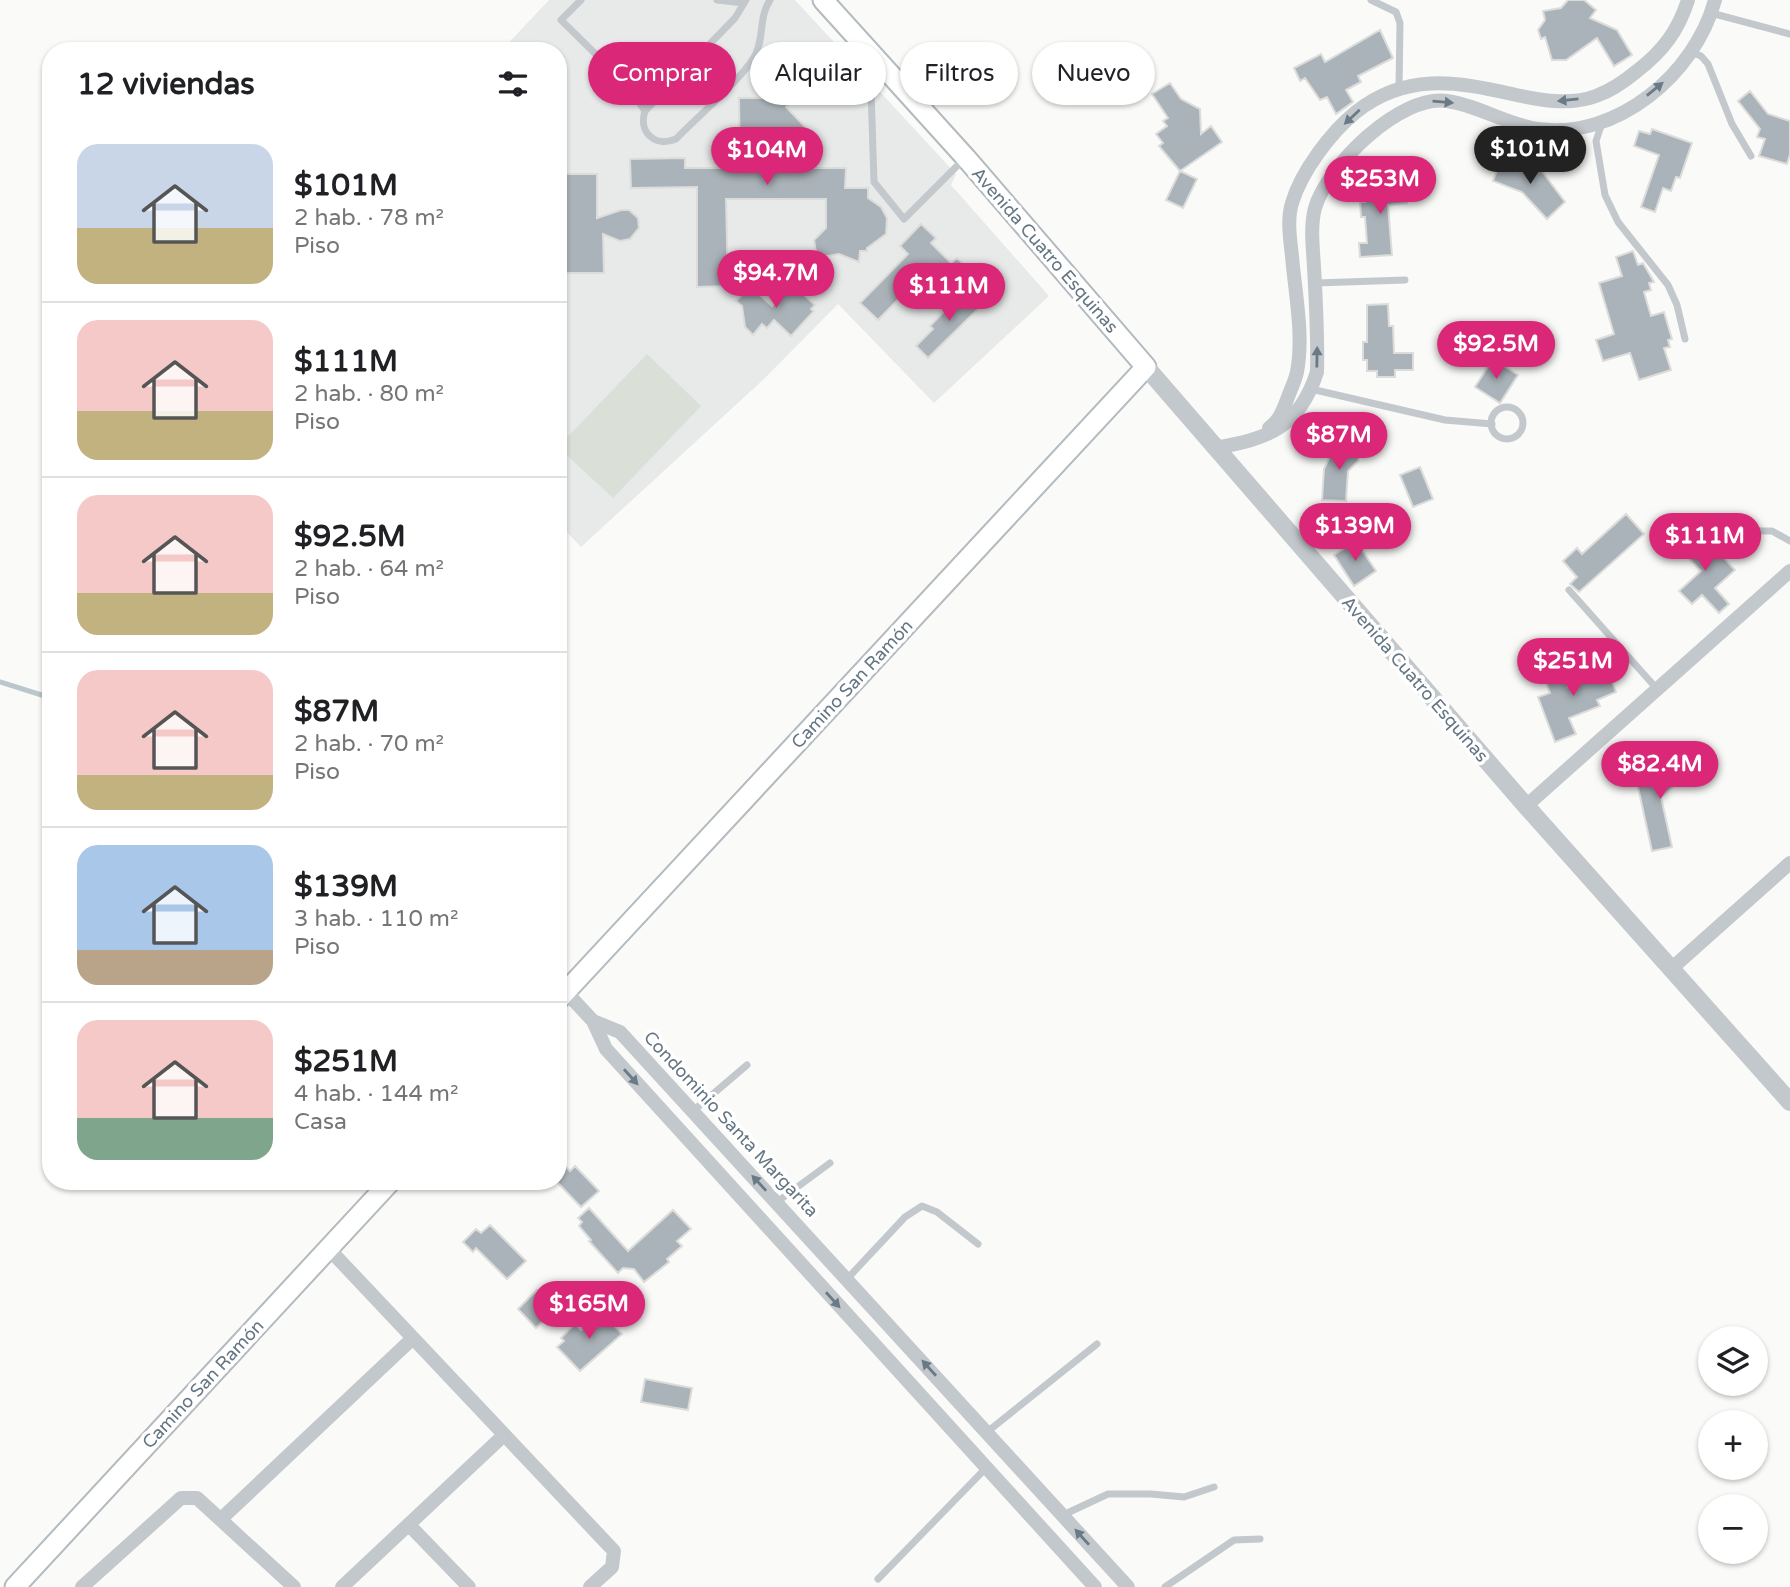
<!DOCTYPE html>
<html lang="es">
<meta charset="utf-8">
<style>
:root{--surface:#fff;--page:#f6f6f6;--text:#202124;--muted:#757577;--line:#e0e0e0;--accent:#db2777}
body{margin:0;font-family:"Varela Round",sans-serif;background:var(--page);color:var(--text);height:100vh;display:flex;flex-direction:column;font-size:26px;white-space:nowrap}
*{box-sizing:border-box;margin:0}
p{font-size:23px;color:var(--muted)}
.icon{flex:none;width:38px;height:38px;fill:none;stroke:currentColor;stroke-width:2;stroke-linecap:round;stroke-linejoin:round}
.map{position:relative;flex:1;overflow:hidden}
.drawer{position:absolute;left:42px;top:42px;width:525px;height:1148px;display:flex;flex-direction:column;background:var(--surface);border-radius:28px;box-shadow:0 2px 5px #0004}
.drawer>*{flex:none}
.banner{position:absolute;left:588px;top:42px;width:665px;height:63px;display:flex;gap:14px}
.tools{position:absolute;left:1698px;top:1326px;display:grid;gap:14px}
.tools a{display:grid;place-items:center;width:70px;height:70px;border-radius:50%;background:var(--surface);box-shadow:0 2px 5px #0004;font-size:35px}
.price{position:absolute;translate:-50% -60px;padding:0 16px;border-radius:24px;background:var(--accent);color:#fff;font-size:23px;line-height:46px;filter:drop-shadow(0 2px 4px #0008)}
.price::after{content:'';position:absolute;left:50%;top:42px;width:21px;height:16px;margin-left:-10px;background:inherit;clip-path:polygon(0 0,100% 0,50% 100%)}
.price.current{background:#222;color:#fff}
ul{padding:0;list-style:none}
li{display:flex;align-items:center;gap:21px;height:175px;padding:0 35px}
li+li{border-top:2px solid var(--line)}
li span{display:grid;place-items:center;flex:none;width:196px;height:140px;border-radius:21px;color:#555}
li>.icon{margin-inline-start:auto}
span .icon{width:84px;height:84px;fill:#fffc;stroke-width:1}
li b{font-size:30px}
h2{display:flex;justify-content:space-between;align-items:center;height:84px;padding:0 35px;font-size:30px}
.pill{padding:0 24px;border-radius:32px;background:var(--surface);box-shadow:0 2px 5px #0004;font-size:24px;line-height:63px}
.pill.current{background:var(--accent);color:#fff}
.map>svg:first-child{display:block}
.built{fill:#e8e9e9}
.green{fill:#dadfd7}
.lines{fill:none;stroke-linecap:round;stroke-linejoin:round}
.stream{stroke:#bbc7cb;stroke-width:5}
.building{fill:#aab3b9;stroke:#dcdcda;stroke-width:2}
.secondary-casing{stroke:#b3babf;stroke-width:23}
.service{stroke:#c3c8cc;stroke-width:7}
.minor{stroke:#c3c8cc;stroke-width:14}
.tertiary{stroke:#c3c8cc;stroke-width:18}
.secondary{stroke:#fff;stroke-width:19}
.oneway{fill:#6a7a87}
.labels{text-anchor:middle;stroke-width:7;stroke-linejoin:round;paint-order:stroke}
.street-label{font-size:18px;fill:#657683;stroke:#fff}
</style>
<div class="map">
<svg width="1790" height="1587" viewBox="0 0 1790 1587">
<rect width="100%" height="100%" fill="#fafaf8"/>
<path class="built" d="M549 0H795L956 174 951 185 1049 296 934 403 838 304 765 378 581 547 558 523V51H501Z"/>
<path class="green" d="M647 354 701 406 613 498 558 447Z"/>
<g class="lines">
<path class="stream" d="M0 682 51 698"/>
</g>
<path class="building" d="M1568 0H1584L1596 10 1590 18 1617 30 1632 55 1614 66 1597 38 1566 60H1552L1545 37 1541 39 1538 30 1545 20 1543 11 1561 8Z
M1380 30 1393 58 1358 76 1361 82 1346 90 1353 102 1336 114 1327 97 1320 100 1305 78 1300 81 1294 68 1321 54 1325 62Z
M800 77 808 86 786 107 814 136 782 168H846L845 188H868V198L881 207 887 218 886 234 867 248V251H860L859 262 839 254 822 257 816 252 814 240 826 228V199H726L728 286 697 287V187L631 188 630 159 685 158V168H740L739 98H779Z
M1170 83 1181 99 1200 109 1201 134 1211 126 1222 142 1180 171 1197 179 1183 208 1166 200 1180 171 1159 146 1163 143 1156 134 1167 126 1163 121 1168 118 1152 94Z
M1750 91 1768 114 1790 121V154L1787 164 1759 156 1765 139 1757 137 1760 129 1738 101Z
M1652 129 1692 143 1680 178 1676 177 1671 191 1663 188 1655 212 1641 207 1659 155 1634 146 1639 131 1650 134Z
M1509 158 1541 170 1565 202 1547 219 1522 192 1493 181 1500 163 1506 165Z
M558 174H597V218L621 210H629L638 218 639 228 630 239 620 241 603 234 604 273H558Z
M1405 179 1407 203 1388 205 1392 255 1360 257 1359 243H1367L1365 217H1361L1360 202H1365L1364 190H1373L1372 181Z
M921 224 936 238 931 243 951 263 957 258 976 276 960 291 933 264 878 320 860 303 908 254 900 246Z
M1633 251 1638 265 1643 263 1654 282 1649 283 1651 290 1644 292 1651 316 1664 312 1672 339 1668 340 1670 347 1664 348 1671 370 1639 380 1630 353 1603 361 1596 340 1614 334 1599 283 1622 276 1616 257Z
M792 284 815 305 811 309 814 311 791 336 774 320 767 328 762 324 753 335 745 327 742 306 736 301 750 286 772 306Z
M965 290 981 306 928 358 916 346 933 329 930 326Z
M1388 304 1389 326H1393L1394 353H1413V370H1395V377H1377V371H1367V360H1363V342H1367V305Z
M1493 359 1518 375 1500 403 1475 387Z
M1336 445H1362L1358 461 1348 471 1346 501 1322 500 1324 469Z
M1420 467 1433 499 1413 507 1400 475Z
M1626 514 1644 534 1579 592 1570 584 1577 577 1563 561 1577 548 1582 554Z
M1693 530 1718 557 1721 555 1735 570 1715 588 1729 604 1719 613 1702 595 1692 604 1679 591 1701 571 1682 551 1687 547 1681 541Z
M1356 541 1376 571 1354 586 1334 555Z
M1604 660 1616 692 1597 700 1600 706 1569 718 1576 734 1555 742 1538 697 1550 693 1542 672 1560 665 1568 687 1595 677 1590 665Z
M1681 757 1692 769 1661 797 1672 847 1652 851 1638 787 1667 760 1672 765Z
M558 1159 570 1171 575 1166 599 1191 581 1207 558 1183Z
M589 1208 628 1251 673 1210 691 1229 677 1241 682 1246 667 1259 669 1262 644 1282 634 1269 623 1268 618 1273 589 1241 591 1240 579 1226 582 1222 578 1218Z
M490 1225 526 1261 507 1279 476 1248 473 1252 463 1242 476 1229 481 1233Z
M537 1290 556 1308 536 1328 518 1309Z
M600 1311 622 1334 580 1371 557 1347 564 1341 561 1338 575 1324 581 1330Z
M645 1379 692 1388 688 1410 641 1402Z"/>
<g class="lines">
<g class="secondary-casing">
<path id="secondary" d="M558 1000 1146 367 966 158 823 0
M15 1587 391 1181"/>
</g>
<path class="service" d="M581 0 561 20 627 85 645 111
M717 0 744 3
M746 0 735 18 645 111C638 132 655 148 676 139 696 118 741 80 754 57 765 39 758 18 770 0
M1371 0 1396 12 1400 23 1399 87
M1711 13 1790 34
M1691 52 1701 56 1708 64 1732 124 1751 156
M870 59 874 182 904 219 965 158
M1602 123 1596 141 1605 195 1618 222 1668 285 1677 305 1685 339
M1316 283 1405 280
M1311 389 1445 420 1492 424
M1491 423a16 16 0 1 1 32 0a16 16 0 1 1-32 0Z
M1749 531H1772L1790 541
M1569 590 1657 689
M693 1111 747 1065
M777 1202 830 1163
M847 1279 905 1217 922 1206 937 1212 978 1244
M987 1432 1097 1344
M1063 1515 1108 1494H1151L1184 1497 1214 1487
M878 1579 986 1468
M1165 1587 1234 1540 1260 1539"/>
<path class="minor" d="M1269 428C1280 420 1283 410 1288 397 1291 389 1295 381 1297 372 1304 335 1295 293 1292 256 1290 239 1287 219 1292 203 1301 172 1331 132 1356 112 1405 73 1455 81 1512 94 1539 100 1569 106 1596 96 1610 91 1625 81 1637 71 1663 51 1678 31 1688 0
M1214 448C1268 439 1299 428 1317 372 1318 337 1316 302 1314 267 1313 248 1310 227 1315 208 1327 166 1400 94 1447 101 1478 105 1507 125 1538 129 1617 140 1695 74 1715 0
M1526 806 1790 571
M1671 969 1790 863
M566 992 593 1021 606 1049 1095 1587
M593 1021 620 1032 1128 1587
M329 1249 614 1551 612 1567 590 1587
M221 1519 413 1338
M409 1525 469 1587
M82 1587 181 1498H197L294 1587
M342 1587 504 1435"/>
<path class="tertiary" d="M1146 367 1526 806 1790 1102"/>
<use href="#secondary" class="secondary"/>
</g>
<defs><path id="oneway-solid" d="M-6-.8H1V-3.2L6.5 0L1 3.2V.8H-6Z" transform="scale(1.75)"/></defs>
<g class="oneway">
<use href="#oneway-solid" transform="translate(1655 89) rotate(-39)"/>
<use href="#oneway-solid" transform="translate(1568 100) rotate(174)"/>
<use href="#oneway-solid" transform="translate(1443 102) rotate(5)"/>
<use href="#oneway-solid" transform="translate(1352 117) rotate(137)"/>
<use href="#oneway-solid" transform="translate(1317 357) rotate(-89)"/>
<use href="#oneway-solid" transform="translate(631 1077) rotate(48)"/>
<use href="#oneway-solid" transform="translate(759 1183) rotate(-133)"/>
<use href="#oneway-solid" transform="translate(833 1300) rotate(48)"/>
<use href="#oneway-solid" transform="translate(929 1368) rotate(-132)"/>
<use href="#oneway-solid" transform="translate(1082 1537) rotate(-132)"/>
</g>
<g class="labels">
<g class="street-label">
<text transform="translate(1045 250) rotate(49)" y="6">Avenida Cuatro Esquinas</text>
<text transform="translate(1415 679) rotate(49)" y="6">Avenida Cuatro Esquinas</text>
<text transform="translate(852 684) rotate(-47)" y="6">Camino San Ramón</text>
<text transform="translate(731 1124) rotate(47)" y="6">Condominio Santa Margarita</text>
<text transform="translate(203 1384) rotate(-47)" y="6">Camino San Ramón</text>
</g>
</g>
</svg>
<div class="tools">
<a><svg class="icon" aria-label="layers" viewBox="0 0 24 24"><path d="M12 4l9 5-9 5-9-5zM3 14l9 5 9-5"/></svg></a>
<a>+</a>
<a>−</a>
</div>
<b class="price current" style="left:1530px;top:186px">$101M</b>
<b class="price" style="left:767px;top:187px">$104M</b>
<b class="price" style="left:1380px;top:216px">$253M</b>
<b class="price" style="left:776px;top:310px">$94.7M</b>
<b class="price" style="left:949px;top:323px">$111M</b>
<b class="price" style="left:1496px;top:381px">$92.5M</b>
<b class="price" style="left:1339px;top:472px">$87M</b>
<b class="price" style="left:1355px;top:563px">$139M</b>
<b class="price" style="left:1705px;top:573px">$111M</b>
<b class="price" style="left:1573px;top:698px">$251M</b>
<b class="price" style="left:1660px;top:801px">$82.4M</b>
<b class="price" style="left:589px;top:1341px">$165M</b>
<div class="banner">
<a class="pill current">Comprar</a>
<a class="pill">Alquilar</a>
<a class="pill">Filtros</a>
<a class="pill">Nuevo</a>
</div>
<section class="drawer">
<h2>12 viviendas<svg class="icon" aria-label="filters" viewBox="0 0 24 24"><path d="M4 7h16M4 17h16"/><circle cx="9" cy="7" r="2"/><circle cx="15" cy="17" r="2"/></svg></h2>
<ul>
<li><span style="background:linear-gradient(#c9d6e8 60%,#c2b280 0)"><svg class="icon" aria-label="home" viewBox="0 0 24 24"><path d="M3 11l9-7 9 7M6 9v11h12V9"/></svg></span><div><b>$101M</b><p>2 hab. · 78 m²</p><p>Piso</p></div></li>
<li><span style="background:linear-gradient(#f6c9c9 65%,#c2b280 0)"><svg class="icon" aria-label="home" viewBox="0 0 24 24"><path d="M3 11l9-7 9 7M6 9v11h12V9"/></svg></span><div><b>$111M</b><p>2 hab. · 80 m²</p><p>Piso</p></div></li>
<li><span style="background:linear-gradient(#f6c9c9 70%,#c2b280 0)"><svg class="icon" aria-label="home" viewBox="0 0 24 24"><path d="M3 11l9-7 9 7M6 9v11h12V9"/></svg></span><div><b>$92.5M</b><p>2 hab. · 64 m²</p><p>Piso</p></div></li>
<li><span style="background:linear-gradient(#f6c9c9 75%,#c2b280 0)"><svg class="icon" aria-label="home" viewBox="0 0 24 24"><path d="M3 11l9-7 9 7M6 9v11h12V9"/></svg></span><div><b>$87M</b><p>2 hab. · 70 m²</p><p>Piso</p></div></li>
<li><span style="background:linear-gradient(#a9c7e8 75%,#b9a48a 0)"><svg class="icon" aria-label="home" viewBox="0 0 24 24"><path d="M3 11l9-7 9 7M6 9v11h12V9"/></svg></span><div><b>$139M</b><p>3 hab. · 110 m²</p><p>Piso</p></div></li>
<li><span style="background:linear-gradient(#f6c9c9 70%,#7fa58c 0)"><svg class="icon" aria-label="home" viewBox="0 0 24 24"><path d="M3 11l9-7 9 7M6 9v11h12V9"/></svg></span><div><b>$251M</b><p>4 hab. · 144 m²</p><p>Casa</p></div></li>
</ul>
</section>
</div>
